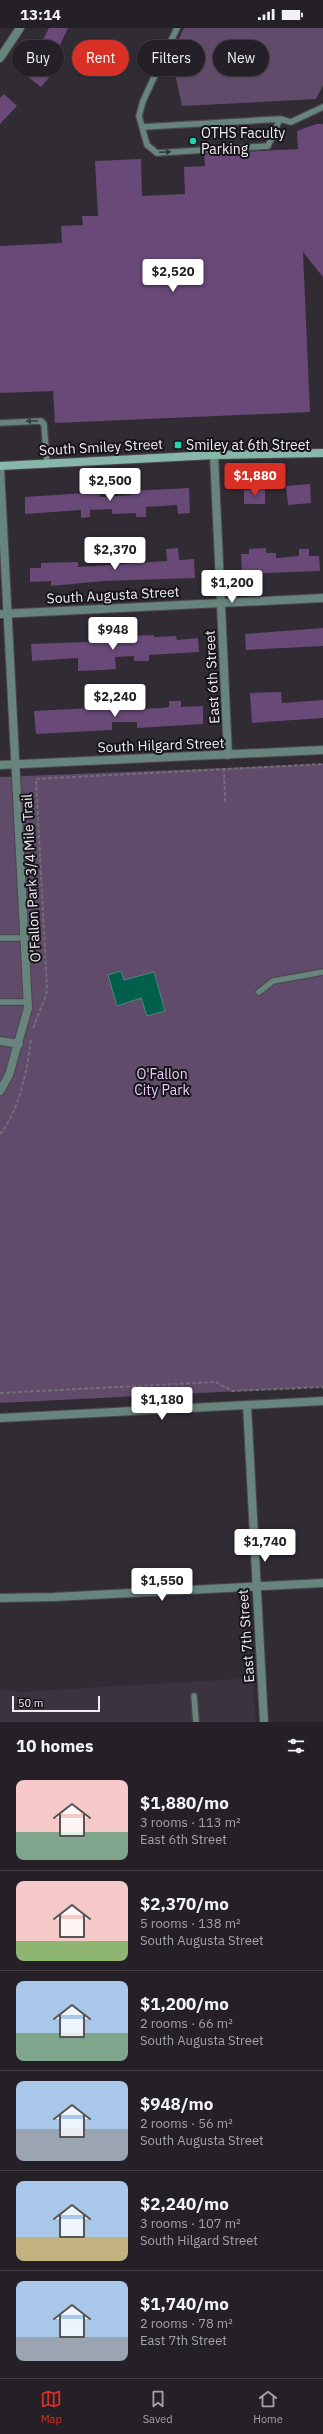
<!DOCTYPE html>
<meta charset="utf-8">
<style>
:root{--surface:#252027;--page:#2d282f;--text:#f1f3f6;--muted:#a3a3a7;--line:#423e44;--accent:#d93025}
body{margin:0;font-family:"IBM Plex Sans",sans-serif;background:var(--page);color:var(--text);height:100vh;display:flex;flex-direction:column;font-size:15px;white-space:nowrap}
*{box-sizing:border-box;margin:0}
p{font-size:13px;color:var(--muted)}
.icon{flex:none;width:22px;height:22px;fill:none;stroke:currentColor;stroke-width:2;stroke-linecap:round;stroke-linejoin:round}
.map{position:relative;height:1694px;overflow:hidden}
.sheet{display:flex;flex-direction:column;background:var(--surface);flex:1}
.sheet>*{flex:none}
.top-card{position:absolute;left:12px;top:12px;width:299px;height:36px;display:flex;gap:8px}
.scale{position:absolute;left:12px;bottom:10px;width:88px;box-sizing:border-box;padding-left:4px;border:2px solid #f1edf3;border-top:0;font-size:11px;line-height:14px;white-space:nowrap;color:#f1edf3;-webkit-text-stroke:3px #171519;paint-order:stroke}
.price{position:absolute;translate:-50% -34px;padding:0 9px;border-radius:4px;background:#fff;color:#222;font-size:13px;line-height:26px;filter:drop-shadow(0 1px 2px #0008)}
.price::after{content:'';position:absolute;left:50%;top:24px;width:12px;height:9px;margin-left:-6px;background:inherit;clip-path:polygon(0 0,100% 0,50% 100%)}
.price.active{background:var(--accent);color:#fff}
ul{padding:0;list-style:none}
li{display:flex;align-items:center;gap:12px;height:100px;padding:0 16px}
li+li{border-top:1px solid var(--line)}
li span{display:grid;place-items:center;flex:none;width:112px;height:80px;border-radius:8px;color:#555}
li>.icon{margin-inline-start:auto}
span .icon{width:48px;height:48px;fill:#fffc;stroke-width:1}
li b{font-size:17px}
h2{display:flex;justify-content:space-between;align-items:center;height:48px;padding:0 16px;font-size:17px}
.chip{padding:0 14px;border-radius:18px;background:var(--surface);box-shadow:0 1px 3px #0004,0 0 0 1px var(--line);font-size:14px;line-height:36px}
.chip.active{background:var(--accent);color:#fff}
.status{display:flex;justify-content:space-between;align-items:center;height:28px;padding:0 20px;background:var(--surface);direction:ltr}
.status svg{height:11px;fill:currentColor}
.tab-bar{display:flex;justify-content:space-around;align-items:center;height:56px;border-top:1px solid var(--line);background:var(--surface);font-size:11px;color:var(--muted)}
.tab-bar a{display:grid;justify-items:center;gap:2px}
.tab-bar .active{color:var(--accent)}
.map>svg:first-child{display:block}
.built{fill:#3c3341}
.green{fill:#604b6b}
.water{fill:#015f4c;stroke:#498a7e}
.building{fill:#684977}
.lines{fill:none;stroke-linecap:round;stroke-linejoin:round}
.lane-casing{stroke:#4c464f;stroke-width:8}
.street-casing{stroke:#4c464f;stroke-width:10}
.secondary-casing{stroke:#4c464f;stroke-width:10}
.path{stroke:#736d75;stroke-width:2;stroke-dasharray:4 2;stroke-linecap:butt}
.lane{stroke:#67857c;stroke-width:5.5}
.street{stroke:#67857c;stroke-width:8}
.secondary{stroke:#86b7a8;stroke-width:8}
.oneway{fill:#333c3c}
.poi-dot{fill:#21d5af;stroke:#171519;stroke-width:1.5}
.labels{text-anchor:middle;stroke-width:4;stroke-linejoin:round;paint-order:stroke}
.poi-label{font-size:14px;fill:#f1edf3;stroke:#171519;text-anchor:start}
.street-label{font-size:14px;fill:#f1edf3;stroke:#171519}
.park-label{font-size:14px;fill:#e8cbf8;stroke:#171519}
</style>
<div class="status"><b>13:14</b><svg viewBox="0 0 49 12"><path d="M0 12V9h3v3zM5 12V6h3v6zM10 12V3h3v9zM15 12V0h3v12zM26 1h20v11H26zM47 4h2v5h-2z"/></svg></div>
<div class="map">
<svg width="323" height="1694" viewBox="0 0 323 1694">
<rect width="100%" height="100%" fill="#312b34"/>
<path class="built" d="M252 1650 256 1694H0V1661L20 1664Z"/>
<path class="green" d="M184 0H323V57L316 71 182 78 171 27Z
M323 736V1359L0 1375V749Z"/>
<path class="water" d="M121 943 124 952 154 944 165 983 147 988 141 970 117 978 108 947Z"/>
<path class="building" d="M49 0H68L55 28 39 20Z
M33 31 52 46 41 59 23 45Z
M4 66 17 78 0 96V70Z
M316 96H323V249L303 224 310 384 55 395 53 363 0 365V218L62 215 61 198 83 197 82 188H98L95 133 141 131 142 168 185 166 184 139 205 138 204 126 298 121 297 103Z
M310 456 311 475 288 477 286 458Z
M189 460 190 485 178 486 177 477 146 479V489H136V485L112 486V481L90 482V489L81 490V482L25 486V469L100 464V469L131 467V463Z
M265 461V476H244V462Z
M178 520 179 532 194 531 195 550 104 553 51 558V553L30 554V540H41V535L78 534V539L167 533 166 521Z
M266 520V525H276V530L299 528V521H309V528H319L320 543 242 546 241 526H249V521Z
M323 600V618L246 622 245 606Z
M154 607V609L176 608 177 612 198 610 199 624 149 627V633H134V628L115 629 116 641 102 642 78 643V630L32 633 31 616 117 613V610H128V608Z
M281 664 282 675 323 672V690L252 695 250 665Z
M169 673H181V679L203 678V696L137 700V694H112V702L36 706 34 683 111 679V682L163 680 169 679Z"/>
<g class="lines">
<g class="lane-casing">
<path id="lane" d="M280 91 291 94 323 79
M142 99 280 91 268 118 157 125 147 117 139 88 143 73 177 0
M0 395 41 393 44 396 47 435
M0 910H24
M259 964 273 953 323 944
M0 974H28
M194 1668 196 1694"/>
</g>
<g class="street-casing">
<path id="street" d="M0 30 20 0
M214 427 228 727
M0 440 28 980 9 1047 0 1063
M0 586 323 570
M0 737 323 722
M0 1013 19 1016
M247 1377 264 1694
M0 1390 323 1373
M0 1570 54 1569 323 1555"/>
</g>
<g class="secondary-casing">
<path id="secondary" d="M0 438 214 427 323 425"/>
</g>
<path class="path" d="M224 740 225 775
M33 1000 46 968 47 961 36 751 323 736
M0 1106C19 1083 28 1040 31 1010
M0 1365 216 1354 232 1363 323 1359"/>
<use href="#lane" class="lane"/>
<use href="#street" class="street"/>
<use href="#secondary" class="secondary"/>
</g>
<defs><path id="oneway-solid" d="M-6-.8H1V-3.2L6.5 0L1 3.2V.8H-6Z"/></defs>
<g class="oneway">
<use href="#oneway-solid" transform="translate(165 124) rotate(-3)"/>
<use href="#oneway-solid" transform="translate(32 393) rotate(178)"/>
</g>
<g class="poi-dot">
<circle cx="193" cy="113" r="4"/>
<rect x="174" y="413" width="8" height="8" rx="2"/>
</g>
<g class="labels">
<g class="poi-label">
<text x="201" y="110">OTHS Faculty<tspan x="201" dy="16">Parking</tspan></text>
<text x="186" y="422">Smiley at 6th Street</text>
</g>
<g class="street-label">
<text transform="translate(101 419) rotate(-3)" y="5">South Smiley Street</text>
<text transform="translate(113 567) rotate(-3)" y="5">South Augusta Street</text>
<text transform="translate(212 649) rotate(-93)" y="5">East 6th Street</text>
<text transform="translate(161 717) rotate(-2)" y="5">South Hilgard Street</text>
<text transform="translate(31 850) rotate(-93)" y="5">O'Fallon Park 3/4 Mile Trail</text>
<text transform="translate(246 1608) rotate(-94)" y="5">East 7th Street</text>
</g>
<g class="park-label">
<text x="162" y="1051">O'Fallon<tspan x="162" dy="16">City Park</tspan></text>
</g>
</g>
</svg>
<div class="scale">50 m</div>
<b class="price" style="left:173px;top:265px">$2,520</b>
<b class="price active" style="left:255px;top:469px">$1,880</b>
<b class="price" style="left:110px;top:474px">$2,500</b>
<b class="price" style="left:115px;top:543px">$2,370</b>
<b class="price" style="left:232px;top:576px">$1,200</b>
<b class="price" style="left:113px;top:623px">$948</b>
<b class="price" style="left:115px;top:690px">$2,240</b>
<b class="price" style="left:162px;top:1393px">$1,180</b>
<b class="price" style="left:265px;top:1535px">$1,740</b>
<b class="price" style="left:162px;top:1574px">$1,550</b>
<div class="top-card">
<a class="chip">Buy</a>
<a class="chip active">Rent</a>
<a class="chip">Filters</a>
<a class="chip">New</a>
</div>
</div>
<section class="sheet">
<h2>10 homes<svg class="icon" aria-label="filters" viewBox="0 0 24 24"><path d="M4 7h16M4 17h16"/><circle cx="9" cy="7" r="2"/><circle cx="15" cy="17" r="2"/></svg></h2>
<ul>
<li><span style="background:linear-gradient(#f6c9c9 65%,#7fa58c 0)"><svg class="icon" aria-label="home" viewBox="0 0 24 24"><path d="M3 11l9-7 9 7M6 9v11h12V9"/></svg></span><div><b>$1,880/mo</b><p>3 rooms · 113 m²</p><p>East 6th Street</p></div></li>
<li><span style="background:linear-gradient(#f6c9c9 75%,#8fb573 0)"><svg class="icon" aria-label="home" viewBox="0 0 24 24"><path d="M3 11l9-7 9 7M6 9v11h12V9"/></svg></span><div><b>$2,370/mo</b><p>5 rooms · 138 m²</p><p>South Augusta Street</p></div></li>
<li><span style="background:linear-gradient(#a9c7e8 65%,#7fa58c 0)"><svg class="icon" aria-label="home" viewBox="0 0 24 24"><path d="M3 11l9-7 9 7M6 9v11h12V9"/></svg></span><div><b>$1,200/mo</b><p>2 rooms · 66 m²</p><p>South Augusta Street</p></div></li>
<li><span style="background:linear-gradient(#a9c7e8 60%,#9aa5b1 0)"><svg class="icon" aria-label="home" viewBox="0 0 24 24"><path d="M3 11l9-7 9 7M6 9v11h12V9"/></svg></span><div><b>$948/mo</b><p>2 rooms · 56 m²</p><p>South Augusta Street</p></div></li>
<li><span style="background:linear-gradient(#a9c7e8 70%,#c2b280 0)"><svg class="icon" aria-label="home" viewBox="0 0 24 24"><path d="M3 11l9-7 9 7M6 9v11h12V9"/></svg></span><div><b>$2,240/mo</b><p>3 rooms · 107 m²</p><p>South Hilgard Street</p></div></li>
<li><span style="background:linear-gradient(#a9c7e8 70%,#9aa5b1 0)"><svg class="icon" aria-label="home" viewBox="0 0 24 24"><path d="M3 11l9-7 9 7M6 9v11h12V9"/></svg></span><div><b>$1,740/mo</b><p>2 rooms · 78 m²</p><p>East 7th Street</p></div></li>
</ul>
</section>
<nav class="tab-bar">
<a class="active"><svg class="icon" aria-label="map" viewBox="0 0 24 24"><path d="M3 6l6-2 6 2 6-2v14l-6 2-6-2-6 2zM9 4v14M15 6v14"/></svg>Map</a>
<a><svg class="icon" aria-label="saved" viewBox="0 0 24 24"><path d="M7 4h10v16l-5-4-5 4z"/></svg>Saved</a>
<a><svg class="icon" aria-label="home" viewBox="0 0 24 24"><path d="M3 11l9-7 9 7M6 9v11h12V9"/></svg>Home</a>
</nav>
